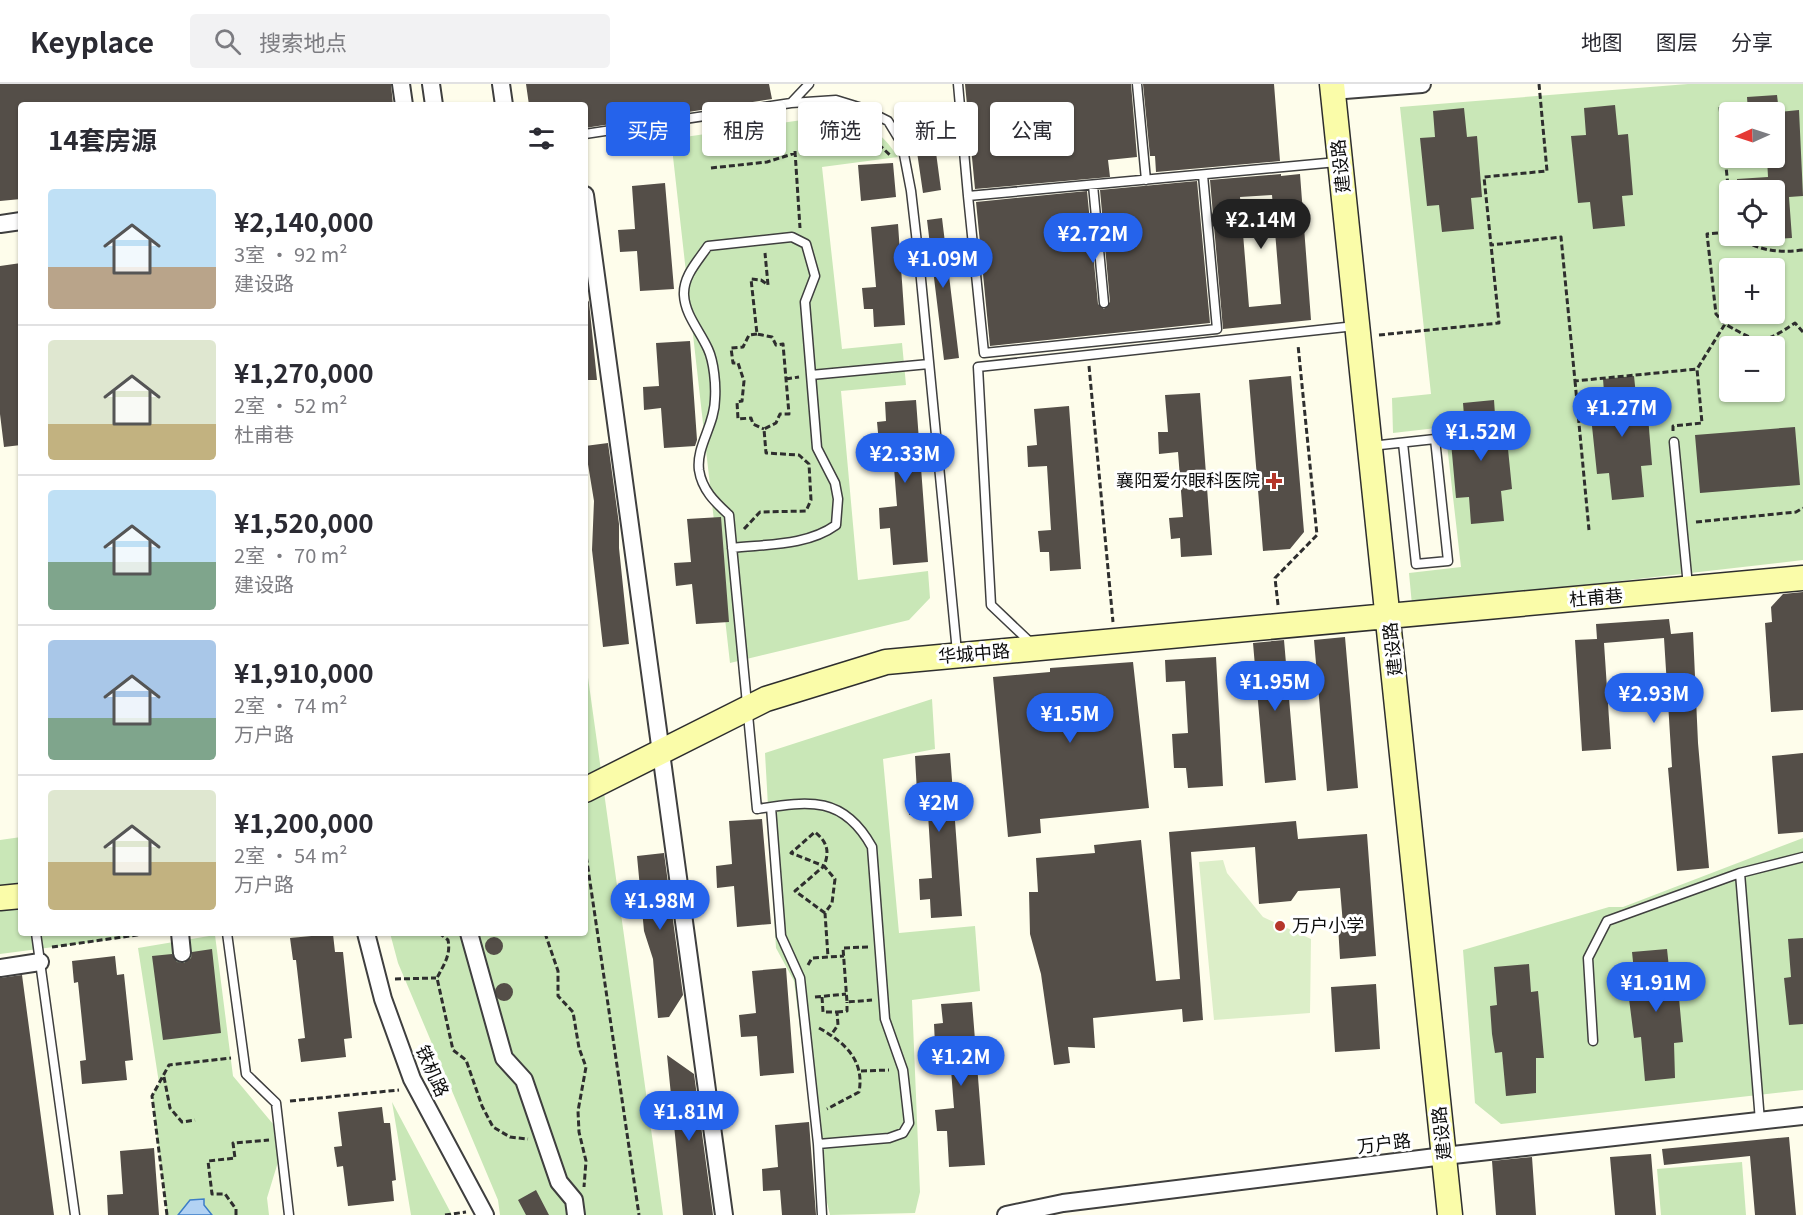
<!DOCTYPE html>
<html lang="zh">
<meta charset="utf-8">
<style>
:root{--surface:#fff;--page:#f2f2f3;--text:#2b2b33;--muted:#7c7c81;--line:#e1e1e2;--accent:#2563eb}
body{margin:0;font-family:Georgia,"Noto Sans SC",serif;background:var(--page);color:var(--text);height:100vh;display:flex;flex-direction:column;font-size:22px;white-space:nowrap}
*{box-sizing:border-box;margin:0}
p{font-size:20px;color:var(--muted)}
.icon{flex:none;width:33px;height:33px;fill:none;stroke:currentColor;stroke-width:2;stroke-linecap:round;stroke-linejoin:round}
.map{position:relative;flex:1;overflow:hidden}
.sheet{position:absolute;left:18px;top:18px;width:570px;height:834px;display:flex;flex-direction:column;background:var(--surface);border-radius:6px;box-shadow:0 2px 4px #0004}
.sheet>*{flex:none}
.guide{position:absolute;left:606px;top:18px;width:570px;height:54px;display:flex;gap:12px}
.needle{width:39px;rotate:267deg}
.controls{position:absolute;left:1719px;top:18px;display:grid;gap:12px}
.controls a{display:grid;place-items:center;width:66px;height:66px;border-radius:6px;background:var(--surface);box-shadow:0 2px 4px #0004;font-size:30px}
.price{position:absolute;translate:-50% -51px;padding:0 14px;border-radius:21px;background:var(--accent);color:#fff;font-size:20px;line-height:39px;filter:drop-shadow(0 2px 3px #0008)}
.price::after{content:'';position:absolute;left:50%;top:36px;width:18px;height:14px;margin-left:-9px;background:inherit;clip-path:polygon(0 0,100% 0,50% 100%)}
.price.active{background:#222;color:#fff}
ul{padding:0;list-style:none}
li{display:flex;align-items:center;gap:18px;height:150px;padding:0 30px}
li+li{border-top:2px solid var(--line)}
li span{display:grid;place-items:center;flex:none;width:168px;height:120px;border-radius:6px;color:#555}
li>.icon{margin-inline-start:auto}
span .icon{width:72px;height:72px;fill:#fffc;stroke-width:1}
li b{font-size:26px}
h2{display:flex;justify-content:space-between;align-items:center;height:72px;padding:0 30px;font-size:26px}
.tag{padding:0 21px;border-radius:6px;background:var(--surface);box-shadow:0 2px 4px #0004;font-size:21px;line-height:54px}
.tag.active{background:var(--accent);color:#fff}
header{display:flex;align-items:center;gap:36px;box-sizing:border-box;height:84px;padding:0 30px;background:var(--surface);border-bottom:2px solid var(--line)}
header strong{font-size:28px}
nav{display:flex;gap:33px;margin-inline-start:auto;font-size:21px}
.search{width:420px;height:54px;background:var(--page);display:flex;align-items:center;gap:15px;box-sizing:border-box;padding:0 21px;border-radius:6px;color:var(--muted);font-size:22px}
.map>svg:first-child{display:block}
.green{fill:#c9e7b7;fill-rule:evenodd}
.pitch{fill:#dceec8}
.water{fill:#b2d2f3;stroke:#3c7dc7;stroke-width:1.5}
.building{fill:#544e48;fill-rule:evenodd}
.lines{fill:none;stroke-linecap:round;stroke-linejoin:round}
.lane-casing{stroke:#3f3f3f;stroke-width:11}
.street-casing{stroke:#3f3f3f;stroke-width:20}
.secondary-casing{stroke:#2e2e2e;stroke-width:27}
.path{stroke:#2e2e2e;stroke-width:3;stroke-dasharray:6 3;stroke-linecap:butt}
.lane{stroke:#fff;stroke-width:8}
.street{stroke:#fff;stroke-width:16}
.secondary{stroke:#fafca9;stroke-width:24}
.poi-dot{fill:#b5362a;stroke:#fff;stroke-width:2}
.labels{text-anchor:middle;stroke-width:6;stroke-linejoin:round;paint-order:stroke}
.street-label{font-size:18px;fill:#0c0c0c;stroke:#fff}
.poi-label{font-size:18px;fill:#0c0c0c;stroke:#fff;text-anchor:end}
</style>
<header>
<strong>Keyplace</strong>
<div class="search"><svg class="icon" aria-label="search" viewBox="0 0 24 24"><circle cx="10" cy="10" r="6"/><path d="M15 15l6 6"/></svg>搜索地点</div>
<nav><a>地图</a><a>图层</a><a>分享</a></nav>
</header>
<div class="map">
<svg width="1803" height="1131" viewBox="0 0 1803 1131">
<rect width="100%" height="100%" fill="#fefdeb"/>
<path class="green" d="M1688 0H1803V476L1412 521 1409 489 1461 483 1445 343 1393 349 1392 314 1431 310 1400 23ZM1730 28H1774V74H1730ZM1730 106H1774V152H1730ZM1730 184H1774V230H1730ZM1730 262H1774V308H1730Z
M837 31C867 39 880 46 898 73L822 83 842 265 902 259 906 301 841 307 858 496 928 487 930 514 909 536 730 579 671 55Z
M585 572 663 1131H500L498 1116 398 879 390 849H585Z
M932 615 935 665 883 675 899 849 975 842 980 907 912 916 920 1108 915 1129 830 1131 816 1072 794 897 776 864 765 669Z
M21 753V849H161L0 870V756Z
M1803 754V1006L1501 1040 1475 1019 1463 866 1609 823H1623Z
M215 851 233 992 273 1040 278 1078 267 1114 269 1131H167L152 1012 159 999 138 864Z
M392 1018 452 1131H411Z
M1742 1078 1746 1131H1661L1657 1085Z"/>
<path class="pitch" d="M1223 776 1227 789 1263 833 1311 855 1310 929 1214 936 1199 778Z"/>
<path class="water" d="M204 1115V1121L212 1131H178L190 1116Z"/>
<path class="building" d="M0 0H391L393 21H21V115L0 117Z
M526 0H769L772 15 585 44V21H529Z
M965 0H1131L1137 73 1108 76 1110 93 975 105Z
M1143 0H1274L1280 77 1156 88 1155 72H1150Z
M1777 11 1779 28 1799 26 1803 112 1789 113 1792 154 1774 155V106H1737V95L1768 93 1767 74H1774V28H1748L1747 13Z
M1615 21 1618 51 1628 50 1633 111 1622 112 1625 142 1593 145 1590 118 1578 119 1571 52 1586 51 1584 24Z
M1464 24 1467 53 1477 52 1482 113 1471 114 1474 145 1442 148 1439 121 1427 122 1420 54 1435 53 1433 27Z
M931 31 941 106 923 109 912 34Z
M893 79 896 113 861 117 858 81Z
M1281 90V92L1300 90 1311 236 1223 245 1210 96ZM1272 111 1281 220 1249 223 1240 113Z
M1197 97 1210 239 990 262 976 118 1087 107 1098 220 1104 225 1110 218 1100 106Z
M665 99 674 205 640 207 637 167 620 168 618 146 635 145 632 102Z
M942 134 959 274 944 276 927 136Z
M898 140 905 241 874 243 873 225H864L862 204 876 203 871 143Z
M21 179V361L4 363 0 330V182Z
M585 212 589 218 597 296H585Z
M690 257 697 356 695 362 664 364 661 324 644 326 643 303 659 302 656 259Z
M1291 292 1304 448 1290 465 1263 467 1249 296Z
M1634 292 1637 321 1647 320 1652 381 1641 382 1644 413 1612 416 1609 389 1597 390 1590 323 1605 321 1603 295Z
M1200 309 1212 471 1181 473 1180 454 1171 455 1169 434 1183 433 1178 368 1159 370 1158 348H1168L1165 311Z
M916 316 928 478 893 481 890 444 880 445 879 424 897 422 892 358 879 359 877 338 886 337 885 318Z
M1494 316 1496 345H1506L1512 405 1501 407 1504 437 1471 440 1469 413 1456 414 1450 347 1465 345 1463 319Z
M1069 322 1081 485 1050 487 1049 468H1040L1038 447 1051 446 1047 382 1028 383 1027 362 1037 361 1034 325Z
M1795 343 1800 401 1700 409 1695 351Z
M608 359 619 440V464L629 560 603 563 592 466 594 417 585 362Z
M721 433 729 538 696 540 692 500 676 502 674 479 691 478 687 435Z
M1803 508V626L1771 628 1765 539 1772 538 1771 523 1783 510Z
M1669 535 1671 550 1693 548 1698 659 1709 784 1677 787 1668 684 1672 683 1664 554 1604 559 1611 665 1582 667 1575 556 1597 555 1596 540Z
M1345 553 1358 704 1327 707 1314 556Z
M1284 556 1296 696 1265 699 1253 559Z
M1216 573 1223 702 1188 704 1186 684H1174L1172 650 1188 649 1185 597 1166 598 1165 576Z
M1133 578 1149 724 1040 735 1041 749 1008 753 993 593 1050 588V584Z
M950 669 962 832 931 834 930 815 920 816 919 795 932 794 928 730 909 731 908 709H917L915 672Z
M1803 669V748L1778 750 1772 672Z
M762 735 771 840 737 843 734 802 717 804 716 782 732 780 729 737Z
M1296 737 1298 755 1367 750 1376 872 1340 875 1338 841H1343L1340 804 1298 807 1291 817 1259 820 1255 763 1191 768 1203 936 1183 938 1182 925 1093 934 1095 964 1068 963 1070 979 1054 981 1041 890 1030 850 1029 808H1038L1036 774 1095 769 1094 761 1141 756 1156 897 1180 895 1169 748Z
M664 769 683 911 669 933 658 934 653 875 644 847 637 772Z
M333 850 335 868H343L352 954 344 955 346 973 301 978 298 955 305 954 296 876H293L290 854Z
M485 862a9 9 0 1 1 18 0a9 9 0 1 1-18 0Z
M1803 854V940L1789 941 1784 894 1791 893 1788 855Z
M212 865 221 949 163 956 152 872 172 870 177 878 184 879 191 874 192 868Z
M1667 865 1670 893 1677 892 1683 958 1674 959 1675 994 1645 997 1641 953 1634 954 1628 907 1636 906 1632 868Z
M115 872 117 891 124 890 133 976 125 977 127 996 82 1000 80 977 86 976 78 898 74 899 72 877Z
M1529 880 1531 908 1538 907 1544 974H1536V1009L1506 1012 1502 968 1495 969 1492 950 1490 922 1497 921 1494 883Z
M786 884 794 989 760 992 757 952 741 953 739 931 756 929 752 887Z
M22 891 54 1131H0V894Z
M495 908a9 9 0 1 1 18 0a9 9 0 1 1-18 0Z
M1376 900 1380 965 1335 968 1331 903Z
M972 918 985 1081 949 1083 947 1047H937L935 1026 954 1024 949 960 935 961 934 940 943 939 941 920Z
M667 971 694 990 713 1131H683Z
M382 1023 384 1039H390L396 1096 392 1097 394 1117 348 1122 343 1082 337 1083 334 1063 342 1062 338 1028Z
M809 1038 816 1131H782L780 1106 763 1107 762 1085 778 1083 775 1041Z
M1789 1053 1796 1131H1755L1750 1072 1664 1081 1662 1065Z
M154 1064 159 1131H108L107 1111 123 1110 120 1067Z
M1651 1070 1656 1131H1615L1610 1073Z
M1532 1073 1536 1131H1496L1492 1077Z
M536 1106 549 1131H526L518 1116Z"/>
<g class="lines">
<g class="lane-casing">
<path id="lane" d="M958 0 968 112
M1137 0 1146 96
M791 19 836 16 862 24 888 37 902 60 911 107 920 185 957 568
M585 50 791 19 809 0
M1203 91 1217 245 984 269 968 112 1337 78
M1093 101 1104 219
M811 291 929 280
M1674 358 1688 502
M1371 362 1435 355 1448 477 1416 480 1403 359
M732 464C766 460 807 462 836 441L838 415 835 399 817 364 805 218 815 192 806 160 792 153 708 162C698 177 683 192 684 211 685 231 700 247 708 265 714 278 716 301 715 315 715 341 696 362 699 386 702 406 715 418 729 431L757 725C809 717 843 711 872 763L885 935 903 986 909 1039 903 1049 889 1054 818 1060 800 894 781 852 771 723
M1032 560 991 521 978 283 1355 242
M1740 789 1760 1037
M36 849 75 1131
M227 849 246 990 276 1019 289 1131
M1593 957 1588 874 1607 837 1740 789 1803 773
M818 1060 822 1131"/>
</g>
<g class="street-casing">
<path id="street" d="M401 0 404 21
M431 0 434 21
M501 0 504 21
M1332 7 1422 0
M585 111 724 1131
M0 140 21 137
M180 849 182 869
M366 849 383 915 412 995 485 1131
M469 849 504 974 524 996 559 1098 574 1116 576 1131
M0 884 40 878
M1006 1131 1063 1119 1444 1072 1803 1032"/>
</g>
<g class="secondary-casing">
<path id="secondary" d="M1332 0 1450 1131
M585 706 766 615 886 578 1803 494
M0 814 21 812"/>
</g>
<path class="path" d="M1539 0 1547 87 1484 93 1491 161 1561 153 1575 297 1697 285
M1720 23 1730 122
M795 67 800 144
M711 84 767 78 821 61 877 59 890 71
M1737 152C1758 167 1778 169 1803 166
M1725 240 1716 230 1707 150 1730 148
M757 250 749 251 743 263 731 264 733 279H738L744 297 742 317 737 318 738 335 751 334 753 340 764 345
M1379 251 1499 239 1491 161
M1089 282 1113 538
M786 295 799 293
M1575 297 1589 446
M1673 347V342L1702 339 1697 285 1725 240C1760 260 1762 261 1795 239L1803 248
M1696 438 1796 428 1803 424
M744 445 760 428 806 427 811 416 809 380 799 371 766 369 764 345 776 339 780 330H789L783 260 776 261 772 253 757 250 751 195 761 196 768 201 765 169
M1278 521 1275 494 1317 451 1298 261
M585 764 639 1131
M825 829 795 807 824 782 791 769 815 748C827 758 830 767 824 782L835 795 832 819 825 829 828 873
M439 849 448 856C451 871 444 880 437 894L453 966 466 976 482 1022 493 1043 510 1053 528 1055
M545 849 558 887V912L573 928 579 964 586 983 578 1027 579 1048 586 1077 584 1103
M52 863 151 849
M868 863 843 864 847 918 872 916
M808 881 812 874 844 872
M395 895 436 894
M815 913 846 910
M822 913 823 928H837L838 941 831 951
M837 928 847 927V918
M819 944C844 958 865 976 859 1008L827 1025
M861 987 889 986
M164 993 170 1024 182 1038 195 1036
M290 1017 399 1006
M167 1131 152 1012 169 981 231 974
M236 1131V1125L225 1110H212L208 1077 235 1074 233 1059 269 1056
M445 1131 466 1128"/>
<use href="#lane" class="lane"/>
<use href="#street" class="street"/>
<use href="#secondary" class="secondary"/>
</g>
<g class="poi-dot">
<path d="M1271 388h6v6h6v6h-6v6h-6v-6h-6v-6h6z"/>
<circle cx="1280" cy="842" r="6"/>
</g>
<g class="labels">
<g class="street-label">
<text transform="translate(1341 82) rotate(-96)" y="6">建设路</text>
<text transform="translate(1596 514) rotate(-5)" y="6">杜甫巷</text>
<text transform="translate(1393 565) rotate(-96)" y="6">建设路</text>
<text transform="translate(974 570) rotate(-5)" y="6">华城中路</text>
<text transform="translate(432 987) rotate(66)" y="6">铁机路</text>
<text transform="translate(1442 1049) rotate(-96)" y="6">建设路</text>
<text transform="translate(1384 1060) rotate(-7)" y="6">万户路</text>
</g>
<g class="poi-label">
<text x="1260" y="403">襄阳爱尔眼科医院</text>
<text x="1292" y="848" text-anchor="start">万户小学</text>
</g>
</g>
</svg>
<div class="controls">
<a><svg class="needle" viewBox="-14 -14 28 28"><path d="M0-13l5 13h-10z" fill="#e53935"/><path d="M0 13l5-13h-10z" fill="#7c7c81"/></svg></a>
<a><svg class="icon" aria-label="locate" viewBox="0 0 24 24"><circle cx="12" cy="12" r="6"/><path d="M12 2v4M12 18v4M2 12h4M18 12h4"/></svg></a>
<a>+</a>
<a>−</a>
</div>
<b class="price active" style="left:1261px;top:166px">¥2.14M</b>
<b class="price" style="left:1093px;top:180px">¥2.72M</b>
<b class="price" style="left:943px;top:205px">¥1.09M</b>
<b class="price" style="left:1622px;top:354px">¥1.27M</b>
<b class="price" style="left:1481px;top:378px">¥1.52M</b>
<b class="price" style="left:905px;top:400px">¥2.33M</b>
<b class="price" style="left:1275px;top:628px">¥1.95M</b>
<b class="price" style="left:1654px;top:640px">¥2.93M</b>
<b class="price" style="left:1070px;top:660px">¥1.5M</b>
<b class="price" style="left:939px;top:749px">¥2M</b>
<b class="price" style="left:660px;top:847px">¥1.98M</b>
<b class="price" style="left:1656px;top:929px">¥1.91M</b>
<b class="price" style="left:961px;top:1003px">¥1.2M</b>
<b class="price" style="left:689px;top:1058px">¥1.81M</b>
<div class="guide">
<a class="tag active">买房</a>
<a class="tag">租房</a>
<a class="tag">筛选</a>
<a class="tag">新上</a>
<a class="tag">公寓</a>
</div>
<section class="sheet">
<h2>14套房源<svg class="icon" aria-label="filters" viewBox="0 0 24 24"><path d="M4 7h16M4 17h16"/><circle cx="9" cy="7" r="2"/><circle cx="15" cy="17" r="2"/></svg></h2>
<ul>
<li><span style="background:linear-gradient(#bfe0f5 65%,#b9a48a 0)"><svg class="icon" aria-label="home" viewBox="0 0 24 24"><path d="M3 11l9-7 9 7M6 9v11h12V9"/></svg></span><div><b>¥2,140,000</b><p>3室 · 92 m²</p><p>建设路</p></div></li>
<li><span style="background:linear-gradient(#dfe7d0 70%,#c2b280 0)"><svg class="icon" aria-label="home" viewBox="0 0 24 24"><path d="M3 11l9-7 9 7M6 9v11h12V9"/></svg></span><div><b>¥1,270,000</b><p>2室 · 52 m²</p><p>杜甫巷</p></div></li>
<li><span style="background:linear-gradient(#bfe0f5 60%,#7fa58c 0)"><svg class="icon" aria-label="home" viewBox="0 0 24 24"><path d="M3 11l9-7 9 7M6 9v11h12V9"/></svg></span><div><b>¥1,520,000</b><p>2室 · 70 m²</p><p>建设路</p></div></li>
<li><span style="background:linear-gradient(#a9c7e8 65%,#7fa58c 0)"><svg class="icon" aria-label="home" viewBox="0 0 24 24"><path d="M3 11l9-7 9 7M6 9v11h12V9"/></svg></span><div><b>¥1,910,000</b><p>2室 · 74 m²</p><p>万户路</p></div></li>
<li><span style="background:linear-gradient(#dfe7d0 60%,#c2b280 0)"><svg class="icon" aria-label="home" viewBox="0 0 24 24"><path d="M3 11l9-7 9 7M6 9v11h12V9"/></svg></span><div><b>¥1,200,000</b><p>2室 · 54 m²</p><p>万户路</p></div></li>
</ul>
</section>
</div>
